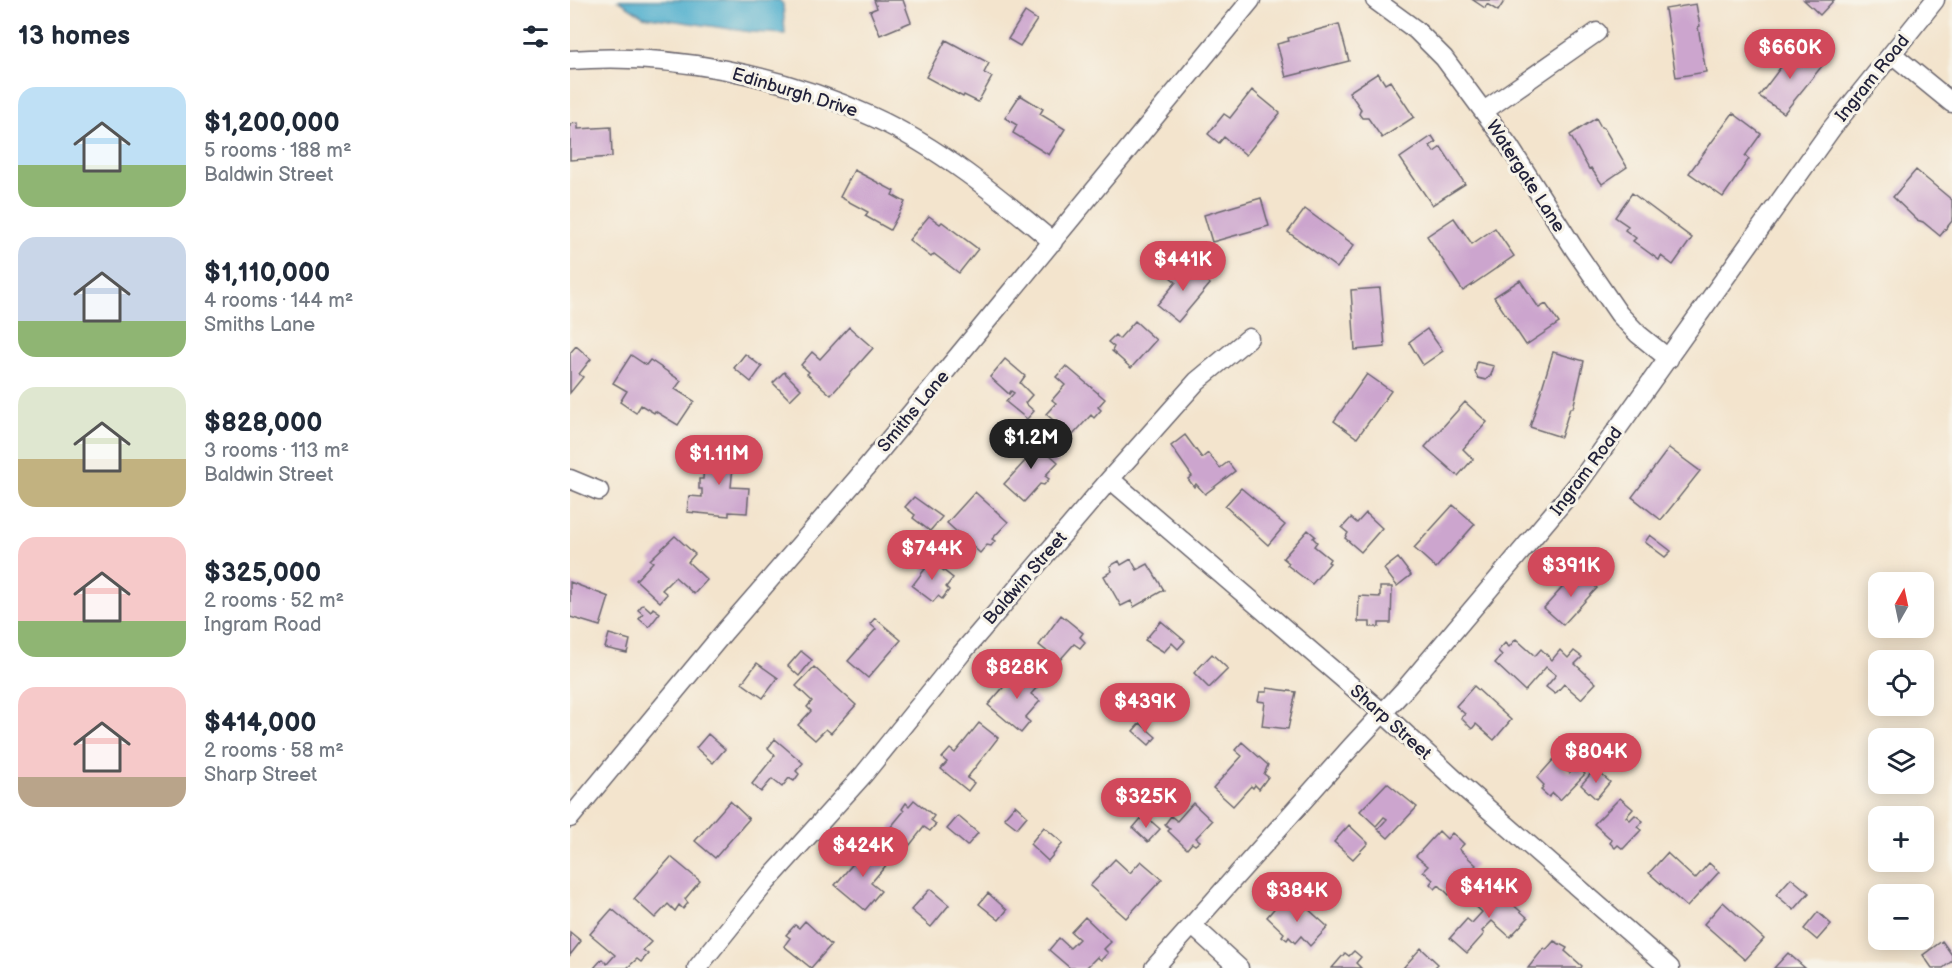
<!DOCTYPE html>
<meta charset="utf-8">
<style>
:root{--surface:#fff;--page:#f6f6f7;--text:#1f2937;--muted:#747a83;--accent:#d1495b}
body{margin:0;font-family:"Balsamiq Sans",sans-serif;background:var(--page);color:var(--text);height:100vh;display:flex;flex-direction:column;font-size:22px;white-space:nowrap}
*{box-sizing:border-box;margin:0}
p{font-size:20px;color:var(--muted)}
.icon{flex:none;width:33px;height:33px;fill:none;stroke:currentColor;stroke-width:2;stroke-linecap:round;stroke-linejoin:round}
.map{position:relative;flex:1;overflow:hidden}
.drawer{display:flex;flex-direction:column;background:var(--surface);width:570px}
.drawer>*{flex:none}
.needle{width:39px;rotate:9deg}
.buttons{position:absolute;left:1298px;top:572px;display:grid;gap:12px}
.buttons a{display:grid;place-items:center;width:66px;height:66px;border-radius:12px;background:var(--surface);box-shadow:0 3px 15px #0003;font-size:30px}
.price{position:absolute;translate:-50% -51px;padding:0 14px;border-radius:21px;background:var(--accent);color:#fff;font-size:20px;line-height:39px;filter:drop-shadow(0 2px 3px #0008)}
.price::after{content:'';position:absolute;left:50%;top:36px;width:18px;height:14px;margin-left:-9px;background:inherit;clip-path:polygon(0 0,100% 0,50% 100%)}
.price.on{background:#222;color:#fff}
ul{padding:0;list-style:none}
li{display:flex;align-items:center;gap:18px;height:150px;padding:0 18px}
li span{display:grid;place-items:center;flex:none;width:168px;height:120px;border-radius:18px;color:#555}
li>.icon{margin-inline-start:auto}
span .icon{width:72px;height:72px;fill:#fffc;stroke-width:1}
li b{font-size:26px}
h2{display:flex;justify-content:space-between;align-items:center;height:72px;padding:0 18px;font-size:26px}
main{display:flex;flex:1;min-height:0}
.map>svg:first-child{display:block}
.water{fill:#4eaecd;stroke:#386884;stroke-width:1.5}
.building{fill:#cca5ce}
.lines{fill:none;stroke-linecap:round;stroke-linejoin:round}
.minor-casing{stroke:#6b666e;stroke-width:21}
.minor{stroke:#fff;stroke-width:18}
.labels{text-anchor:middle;stroke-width:6;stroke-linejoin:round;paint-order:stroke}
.street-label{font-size:18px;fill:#22223b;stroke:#f7f3e8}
</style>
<main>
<section class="drawer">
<h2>13 homes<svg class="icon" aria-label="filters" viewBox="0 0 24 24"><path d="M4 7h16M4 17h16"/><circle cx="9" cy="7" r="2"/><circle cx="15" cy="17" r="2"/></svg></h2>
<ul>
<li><span style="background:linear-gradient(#bfe0f5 65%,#8fb573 0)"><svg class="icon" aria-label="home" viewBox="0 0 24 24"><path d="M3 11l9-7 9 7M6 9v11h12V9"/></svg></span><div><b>$1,200,000</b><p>5 rooms · 188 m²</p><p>Baldwin Street</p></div></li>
<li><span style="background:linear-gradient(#c9d6e8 70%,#8fb573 0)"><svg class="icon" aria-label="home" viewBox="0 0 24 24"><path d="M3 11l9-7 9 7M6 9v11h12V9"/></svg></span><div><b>$1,110,000</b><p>4 rooms · 144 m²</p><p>Smiths Lane</p></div></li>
<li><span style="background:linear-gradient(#dfe7d0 60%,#c2b280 0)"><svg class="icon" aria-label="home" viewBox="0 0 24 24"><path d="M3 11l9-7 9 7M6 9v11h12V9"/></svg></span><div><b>$828,000</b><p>3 rooms · 113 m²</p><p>Baldwin Street</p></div></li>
<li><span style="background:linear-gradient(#f6c9c9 70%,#8fb573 0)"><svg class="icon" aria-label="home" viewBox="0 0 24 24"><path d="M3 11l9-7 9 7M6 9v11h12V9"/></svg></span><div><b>$325,000</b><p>2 rooms · 52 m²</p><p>Ingram Road</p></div></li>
<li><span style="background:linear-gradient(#f6c9c9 75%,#b9a48a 0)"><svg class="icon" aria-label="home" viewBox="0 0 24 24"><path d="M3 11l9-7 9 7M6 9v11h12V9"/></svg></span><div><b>$414,000</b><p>2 rooms · 58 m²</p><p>Sharp Street</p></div></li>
</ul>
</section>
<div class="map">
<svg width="1382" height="968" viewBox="0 0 1382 968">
<rect width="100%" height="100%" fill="#f7f3e8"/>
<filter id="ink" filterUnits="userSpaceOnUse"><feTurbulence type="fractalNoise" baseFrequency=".0167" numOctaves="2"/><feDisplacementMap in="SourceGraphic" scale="12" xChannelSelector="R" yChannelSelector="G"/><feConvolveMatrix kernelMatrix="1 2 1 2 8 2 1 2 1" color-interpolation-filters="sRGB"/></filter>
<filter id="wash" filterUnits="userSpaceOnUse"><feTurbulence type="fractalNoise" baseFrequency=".008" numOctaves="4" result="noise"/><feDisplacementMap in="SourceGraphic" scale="24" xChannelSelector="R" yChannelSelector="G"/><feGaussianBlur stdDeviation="1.35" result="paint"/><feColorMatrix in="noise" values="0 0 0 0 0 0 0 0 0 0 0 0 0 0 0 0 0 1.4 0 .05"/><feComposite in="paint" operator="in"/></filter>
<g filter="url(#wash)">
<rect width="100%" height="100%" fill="#f3e4cd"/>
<path class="water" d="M48 0H209L213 4 215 34 181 32 73 16Z"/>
<g id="blocks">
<path class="building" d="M304 0H333L341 22 310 35 300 11 307 8Z
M903 0H935L928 11 917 4 915 8Z
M1234 0H1264L1250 15Z
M1126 4 1130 26 1128 27 1136 72 1106 77 1095 9Z
M455 12 467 20 450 46 438 39Z
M769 24 779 61 716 77 707 44 719 41 718 38Z
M376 40 419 63 414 73 422 77 408 102 394 95 393 97 356 77Z
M1226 47 1252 66 1214 113 1189 96Z
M808 73 815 84 820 81 844 117 812 138 798 118H792L789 114 791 109 779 92Z
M682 90 710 113 676 155 654 137 649 143 638 134 654 114 660 118Z
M450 95 473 109 470 114 495 129 479 155 443 133 447 125 435 118Z
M1163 113 1191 134 1175 156 1179 159 1153 197 1119 173Z
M1026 118 1031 127 1034 128 1057 167 1032 184 1021 168 1019 169 1000 135Z
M8 123V129L41 127 42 157 0 160V124Z
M862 136 866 142 860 146 864 152 871 147 895 184 862 205 830 158Z
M284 170 324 191 322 195 335 202 320 230 295 216 298 212 270 197Z
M1346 170 1382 200V221L1370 236 1353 222 1347 220 1323 197Z
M1062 193 1122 238 1103 265 1091 256 1089 260 1063 241 1066 238 1055 230 1058 226 1045 217Z
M691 198 699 226 642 242 634 215Z
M735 209 784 245 767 268 718 232Z
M359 216 370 224 372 222 408 249 389 273 364 254 361 257 339 240Z
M884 218 902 244 925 228 944 256 893 291 857 236Z
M613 262 640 284 608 322 587 305 606 282 600 277Z
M950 280 969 308 976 304 989 323 956 345 924 297Z
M810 288 815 347 785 350 781 290Z
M565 321 586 340 561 368 542 351 544 347 538 342 545 335 549 339Z
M279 327 303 348 261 395 237 374 239 372 231 365 242 352 250 359Z
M857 329 873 351 853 365 839 342Z
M6 346 21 359 9 374 13 377 0 393V353Z
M983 352 1014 361 1004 404 1003 408H1000L991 437 960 427Z
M175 354 192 367 181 382 164 368Z
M61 355 76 365 80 360 111 381 105 389 124 401 108 425 85 411 84 413 71 405 66 413 50 402 57 391 43 383Z
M435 359 455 376 450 383 462 395 455 403 464 411 457 419 436 402 444 393 441 391 439 394 420 377Z
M907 362 924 366 921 375 916 380 908 378 905 372Z
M496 366 535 399 528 407 531 410 524 418 521 415 502 436 476 414 486 403 482 400 495 385 486 377Z
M214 372 231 389 220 400 203 383Z
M797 374 821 391 787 438 764 421Z
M895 402 917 422 893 449 903 459 888 476 855 447Z
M615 435 632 458 638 453 650 468 658 462 665 471 635 494 626 484 624 487 618 479 622 476 601 446Z
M459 436 488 462 475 476 479 479 474 485 470 484 454 502 434 484 457 459 447 449Z
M135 446 165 448V466H163L161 487 179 488 177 513 159 512V516L117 512 119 496 132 497V489H129V479H133Z
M1099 448 1130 471 1091 520 1062 497Z
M671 488 715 525 698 545 655 506Z
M405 492 438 522 422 539 425 541 421 546 417 545 410 553 377 523Z
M344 497 372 517 360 531 343 518 345 515 335 507Z
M883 505 905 524 866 568 844 548Z
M796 513 812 528 791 552 775 538 778 533 772 528 781 518 787 523Z
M738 530 745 536 743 538 747 542 744 546 760 559 758 562 760 563 742 584 717 565 719 563 713 558Z
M1080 535 1101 551 1095 557 1075 542Z
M105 536 125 554 118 562 137 580 124 594 105 577 92 590 97 594 90 602 66 580 83 562 80 560Z
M355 556 383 578 376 587 379 590 372 599 368 596 363 602 342 586 355 569 349 564Z
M828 558 841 575 827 586 814 569Z
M561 559 567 570 578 564 594 590 564 607 561 601 551 606 534 576 542 571 540 566 549 561 551 565Z
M1008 570 1027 588 993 625 974 608Z
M0 582 39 597 30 626 0 617Z
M810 587H822L821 623H809V627H800V622H788L789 596 810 597Z
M73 604 81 611 83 608 90 613 79 627 69 619 73 614 68 610Z
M491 615 513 633 510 637 515 642 510 648 504 644 489 661 469 645Z
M305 618 331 640 298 678 278 661 306 629 300 624Z
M591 621 615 641 608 649 602 643 594 652 575 640Z
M39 634 60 640 57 653 35 648Z
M946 639 965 656 971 649 982 660 990 650 998 658 1004 651 1012 657 1005 664 1026 683 1011 699 994 684 985 694 976 687 986 675 976 667 955 691 925 663 932 655 928 651 935 643 939 647Z
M231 651 242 660 229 676 218 666Z
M642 654 658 669 639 688 624 673Z
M460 656 477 670 469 679 453 665Z
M187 663 208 678 193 698 172 683Z
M244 667 286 705 261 733 256 729 245 740 228 725 241 711 237 707 242 701 226 686Z
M451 667 470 684 461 694 470 701 455 718 460 722 451 733 418 705Z
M904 686 941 720 924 740 906 724 902 729 891 718 895 714 886 706Z
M593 688 609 702 597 716 581 702Z
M697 688 726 692 718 729 692 726 695 702 688 701 690 692H697Z
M547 690 559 698 549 712 537 704Z
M409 723 428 738 397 778 404 783 398 791 371 769 377 762 372 758 380 749 385 753Z
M570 723 586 737 579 745 563 731Z
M138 734 155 749 143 763 126 748Z
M205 739 233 763 226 771 229 774 224 781 219 778 212 787 202 779 191 792 182 784 205 755 198 748Z
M672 742 698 765 694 774 698 777 689 789 685 785 683 788 681 786 663 806 643 788 672 756 665 750Z
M984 759 1000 773 1006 766 1015 774 990 800 983 793 979 797 971 790 974 785 967 778Z
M1025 769 1040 782 1026 799 1011 785Z
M817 783 847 807 818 838 808 829 817 819 814 817 806 826 790 811Z
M1050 798 1063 809 1056 817 1060 820 1065 815 1073 821 1067 827 1071 830 1053 849 1048 845 1045 848 1040 843 1042 840 1024 824Z
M344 800 364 816 361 820 366 824 360 831 354 827 340 845 320 828 334 811 332 809 336 803 339 806Z
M160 801 179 819 145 858 125 841Z
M623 803 642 821 626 838 630 841 625 845 622 843 617 849 598 831 600 829 595 824 601 816 607 821Z
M445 805 457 816 447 828 434 818Z
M574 815 590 829 578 842 563 828Z
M388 816 408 833 397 846 377 829Z
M779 825 798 843 783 859 764 842Z
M474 827 493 843 478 861 460 844Z
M869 831 877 839 882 833 889 839 894 844 889 849 906 865 879 895 869 885 865 889 860 884 863 880 853 871 858 866 846 856Z
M298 846 318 863 301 883 311 891 295 910 265 885Z
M1097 853 1125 879 1139 863 1149 872 1117 907 1079 873Z
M101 857 130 881 115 899 118 903 113 909 109 905 105 911 98 904 85 918 64 899Z
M545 859 560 873 571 861 592 879 556 918 520 886Z
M1221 878 1239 893 1224 910 1206 895Z
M920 884 958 918 940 937 922 921 912 931 914 934 897 953 880 938 897 919 902 923 912 912 902 903Z
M360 889 379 905 361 927 341 910Z
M418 893 437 910 429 920 409 904Z
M714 897 731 913 737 908 758 927 740 946 731 936 725 943 719 937 717 940 712 936 714 933 697 917Z
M1153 902 1194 939 1175 960 1134 924Z
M42 909 81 942 73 950 78 954 71 962 67 959 57 968H24L32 959 37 964 45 955 20 934Z
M1248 912 1261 924 1247 940 1234 929Z
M515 917 541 942 534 949 538 953 531 960 527 957 516 968H500L479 950 489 938 500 948 509 939 501 932Z
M235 921 261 945 241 968 214 946 220 938 216 935 225 925 229 928Z
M0 932 11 941 0 955Z
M984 941 997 948 995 951 1012 966 1011 968H958L974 948 976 950Z
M1372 941 1382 955V961L1373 968H1362L1353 955Z
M851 948 868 964 864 968H833Z
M784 951 791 957 786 963 791 968H762L775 953 779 956Z
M1218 953 1235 968H1204Z"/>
</g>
</g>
<g filter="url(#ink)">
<use href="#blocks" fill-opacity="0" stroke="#6b666e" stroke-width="1.5"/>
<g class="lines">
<g class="minor-casing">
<path id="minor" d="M805 0 846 30 874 58 939 146 1005 250 1049 314 1068 334 1099 359
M1322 54 1382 103
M0 60C99 52 213 75 303 117 369 147 427 195 483 242
M914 111 1027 32
M0 479 29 491
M540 479 813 713 893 787 1100 968
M0 818 155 631 286 480 681 0
M622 925 669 968
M127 968 193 886 294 774 391 654 540 479 627 381 679 338
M584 968 782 746 834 690 1008 484 1262 128 1365 0"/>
</g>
<use href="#minor" class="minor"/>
</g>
</g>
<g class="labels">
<g class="street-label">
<text transform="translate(1302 78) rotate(-51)" y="6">Ingram Road</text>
<text transform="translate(225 92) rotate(17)" y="6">Edinburgh Drive</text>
<text transform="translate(956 176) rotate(57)" y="6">Watergate Lane</text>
<text transform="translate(343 411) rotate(-50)" y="6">Smiths Lane</text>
<text transform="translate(1016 471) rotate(-53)" y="6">Ingram Road</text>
<text transform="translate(455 578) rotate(-49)" y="6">Baldwin Street</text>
<text transform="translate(821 722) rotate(42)" y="6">Sharp Street</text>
</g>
</g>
</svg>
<div class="buttons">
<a><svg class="needle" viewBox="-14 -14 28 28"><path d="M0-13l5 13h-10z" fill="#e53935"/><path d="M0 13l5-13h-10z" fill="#747a83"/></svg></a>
<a><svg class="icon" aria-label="locate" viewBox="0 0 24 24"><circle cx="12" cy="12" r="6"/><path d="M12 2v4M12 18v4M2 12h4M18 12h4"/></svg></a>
<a><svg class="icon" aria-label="layers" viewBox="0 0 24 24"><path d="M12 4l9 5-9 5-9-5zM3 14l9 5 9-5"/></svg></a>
<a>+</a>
<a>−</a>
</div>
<b class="price" style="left:1220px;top:80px">$660K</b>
<b class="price" style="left:613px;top:292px">$441K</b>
<b class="price on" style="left:461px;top:470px">$1.2M</b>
<b class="price" style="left:149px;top:486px">$1.11M</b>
<b class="price" style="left:362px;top:581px">$744K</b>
<b class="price" style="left:1001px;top:598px">$391K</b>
<b class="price" style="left:447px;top:700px">$828K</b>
<b class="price" style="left:575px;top:734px">$439K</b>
<b class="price" style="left:1026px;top:784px">$804K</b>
<b class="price" style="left:576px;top:829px">$325K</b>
<b class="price" style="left:293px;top:878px">$424K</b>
<b class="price" style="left:919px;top:919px">$414K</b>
<b class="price" style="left:727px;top:923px">$384K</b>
</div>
</main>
